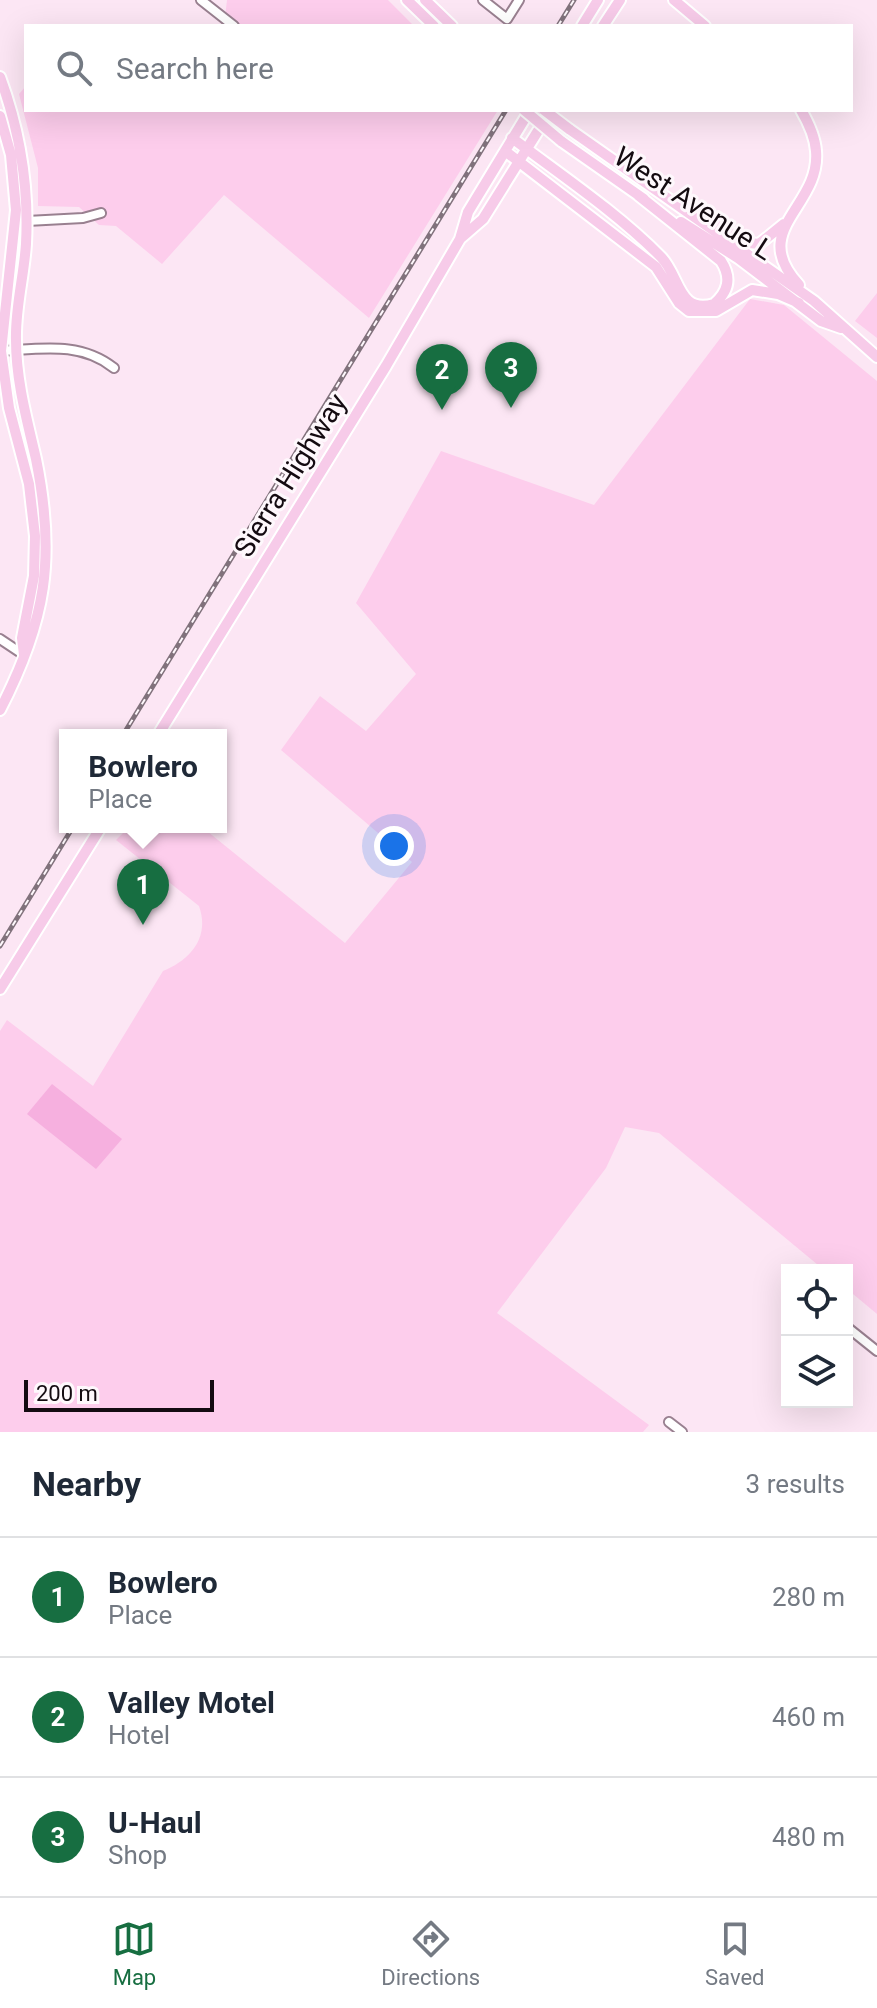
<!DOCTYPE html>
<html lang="en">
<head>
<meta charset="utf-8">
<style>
  :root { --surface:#fff; --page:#f6f6f7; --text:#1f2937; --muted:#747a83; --line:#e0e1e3; --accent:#176e41 }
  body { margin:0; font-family:Roboto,sans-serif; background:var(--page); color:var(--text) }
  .controls { position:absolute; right:24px; bottom:24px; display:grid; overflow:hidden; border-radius:0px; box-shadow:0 8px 32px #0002 }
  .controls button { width:72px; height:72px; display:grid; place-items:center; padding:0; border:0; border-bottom:2px solid var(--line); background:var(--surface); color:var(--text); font:40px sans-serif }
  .scale { position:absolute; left:24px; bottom:20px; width:190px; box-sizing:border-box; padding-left:8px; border:4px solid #140b11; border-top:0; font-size:22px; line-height:28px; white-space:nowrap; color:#140b11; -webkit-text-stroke:6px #fef8fc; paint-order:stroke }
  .you { position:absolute; left:394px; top:846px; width:28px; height:28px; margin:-20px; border:6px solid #fff; border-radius:50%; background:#1a73e8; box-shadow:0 0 0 12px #1a73e833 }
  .badge { display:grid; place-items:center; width:52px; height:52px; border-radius:50%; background:var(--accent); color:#fff; font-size:26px; font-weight:700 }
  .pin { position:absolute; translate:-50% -66px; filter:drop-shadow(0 2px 4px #0008) }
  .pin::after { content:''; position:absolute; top:42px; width:28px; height:24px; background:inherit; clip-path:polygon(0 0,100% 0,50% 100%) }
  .popup { position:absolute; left:59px; top:729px; width:168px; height:104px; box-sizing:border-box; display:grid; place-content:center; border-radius:0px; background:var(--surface); filter:drop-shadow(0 2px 6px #0005); font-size:26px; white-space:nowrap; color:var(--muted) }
  .popup b { font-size:30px; color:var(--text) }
  .popup::after { content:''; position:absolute; left:50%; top:100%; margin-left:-16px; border:16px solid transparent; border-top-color:var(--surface) }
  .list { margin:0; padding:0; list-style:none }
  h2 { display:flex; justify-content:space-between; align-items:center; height:104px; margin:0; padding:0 32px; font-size:34px }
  h2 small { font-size:26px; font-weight:400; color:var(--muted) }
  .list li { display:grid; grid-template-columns:52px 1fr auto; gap:24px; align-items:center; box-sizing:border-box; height:120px; padding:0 32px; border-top:2px solid var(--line) }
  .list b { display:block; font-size:30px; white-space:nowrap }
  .list p { margin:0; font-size:26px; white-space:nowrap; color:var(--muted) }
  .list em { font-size:26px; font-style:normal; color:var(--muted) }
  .icon { flex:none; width:44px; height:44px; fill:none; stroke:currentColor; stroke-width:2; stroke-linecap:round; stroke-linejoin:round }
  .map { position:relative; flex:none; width:877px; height:1432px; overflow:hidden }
  .search { position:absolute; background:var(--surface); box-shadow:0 8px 32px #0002; left:24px; right:24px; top:24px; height:88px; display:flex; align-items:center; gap:20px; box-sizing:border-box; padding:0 28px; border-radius:0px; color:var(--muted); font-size:30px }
  .sheet { height:464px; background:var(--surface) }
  nav { display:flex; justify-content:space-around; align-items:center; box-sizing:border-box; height:112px; border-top:2px solid var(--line); background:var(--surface); font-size:22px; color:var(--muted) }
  nav a { display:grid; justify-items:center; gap:4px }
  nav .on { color:var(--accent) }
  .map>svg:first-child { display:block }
  .green { fill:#fdcdec }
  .water { fill:#f6b0df }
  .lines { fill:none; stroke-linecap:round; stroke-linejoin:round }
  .minor-casing { stroke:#998090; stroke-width:12 }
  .major-casing { stroke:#fff; stroke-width:14 }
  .minor { stroke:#fff; stroke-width:8 }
  .major { stroke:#f7cbe9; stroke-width:10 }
  .rail-casing { stroke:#81727c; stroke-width:5 }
  .rail { stroke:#fef8fc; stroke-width:2; stroke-dasharray:6; stroke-linecap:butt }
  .major-bridge-casing { stroke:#fff; stroke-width:14; stroke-linecap:butt }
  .major-bridge { stroke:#f7cbe9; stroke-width:10 }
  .labels { text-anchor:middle; stroke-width:6; stroke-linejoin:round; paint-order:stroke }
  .street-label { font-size:28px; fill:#140b11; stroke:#fef8fc }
</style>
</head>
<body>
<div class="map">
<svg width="877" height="1432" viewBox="0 0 877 1432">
  <rect width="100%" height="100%" fill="#fce6f4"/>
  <path class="green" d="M227,0H388L414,26H224Z
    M26,86V110H498L369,318L224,195L162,264L116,226L99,225L79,207L38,206V168L19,94Z
    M877,293V338L855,321Z
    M750,299L784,305L877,381V1314L847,1289V1270H824L659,1133L625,1127L606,1168L497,1313L649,1425L643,1432H0V1031L7,1020L93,1086L163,971C191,960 210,937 199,906L116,840L129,827H202L345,943L412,862L281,750L320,696L366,731L416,674L356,603L441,451L594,505Z"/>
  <path class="water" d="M52,1084L122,1139L96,1169L27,1114Z"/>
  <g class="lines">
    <g class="minor-casing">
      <path id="minor" d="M201,0L234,26
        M483,0L507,19L519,0
        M27,221L83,218L101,213
        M0,351C41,349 80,341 114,368
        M0,639L24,655
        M847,1327L877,1351
        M669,1422L682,1432"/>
    </g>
    <g class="major-casing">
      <path id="major" d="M407,0L434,26
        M425,0L452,26
        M674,0L705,26
        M582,26L598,0
        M603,26L620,0
        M0,77C20,131 29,187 26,244C24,276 15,308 16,340C16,381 27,420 36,459C56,558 46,621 0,710
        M0,116L11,155L16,210L1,351L9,408L29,484L35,536L34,576L22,638L24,655
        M569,129L814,301L877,357
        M512,138C561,175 619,214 661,257C680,276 678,315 714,304C728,292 732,278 721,261L638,195
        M561,141L644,199
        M505,151L656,267L679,303L689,311H716L752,290L778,294L799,303
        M710,221L749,243L759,244L784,224
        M681,222L738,258L821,321L841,328
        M461,238L483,219L551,110
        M799,285C747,229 821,207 816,151C815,137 808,122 801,110
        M158,735L386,366L460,239L468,212L530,110
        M0,989L101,827"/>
    </g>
    <use href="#minor" class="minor"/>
    <use href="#major" class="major"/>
    <g class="rail-casing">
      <path id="rail" d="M558,26L574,0
        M123,735L506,110
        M0,946L73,827"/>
    </g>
    <use href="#rail" class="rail"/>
    <g class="major-bridge-casing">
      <path id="major-bridge" d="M524,110L561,141
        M544,110L569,129"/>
    </g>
    <use href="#major-bridge" class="major-bridge"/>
  </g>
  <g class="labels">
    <g class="street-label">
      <text transform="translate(694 203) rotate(33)" y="10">West Avenue L</text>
      <text transform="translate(290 475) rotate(-58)" y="10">Sierra Highway</text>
    </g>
  </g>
</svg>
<div class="controls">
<button><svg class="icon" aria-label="locate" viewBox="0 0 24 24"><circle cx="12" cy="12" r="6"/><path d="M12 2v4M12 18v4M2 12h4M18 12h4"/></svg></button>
<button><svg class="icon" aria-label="layers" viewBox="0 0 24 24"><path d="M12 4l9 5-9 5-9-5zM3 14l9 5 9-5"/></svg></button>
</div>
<div class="scale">200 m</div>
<div class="you"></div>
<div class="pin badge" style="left:143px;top:925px">1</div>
<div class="popup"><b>Bowlero</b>Place</div>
<div class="pin badge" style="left:442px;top:410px">2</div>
<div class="pin badge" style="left:511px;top:408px">3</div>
<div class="search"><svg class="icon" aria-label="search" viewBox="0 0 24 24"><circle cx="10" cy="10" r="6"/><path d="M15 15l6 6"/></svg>Search here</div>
</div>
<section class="sheet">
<h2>Nearby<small>3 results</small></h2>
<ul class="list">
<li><span class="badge">1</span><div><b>Bowlero</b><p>Place</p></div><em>280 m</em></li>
<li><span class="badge">2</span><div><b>Valley Motel</b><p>Hotel</p></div><em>460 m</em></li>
<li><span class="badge">3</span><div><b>U-Haul</b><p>Shop</p></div><em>480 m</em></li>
</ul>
</section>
<nav>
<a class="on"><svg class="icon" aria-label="map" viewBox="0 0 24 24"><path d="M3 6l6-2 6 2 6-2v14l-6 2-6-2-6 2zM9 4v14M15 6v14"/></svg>Map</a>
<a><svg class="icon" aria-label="directions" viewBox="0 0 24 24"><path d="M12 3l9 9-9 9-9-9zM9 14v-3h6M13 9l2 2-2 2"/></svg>Directions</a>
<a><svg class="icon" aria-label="saved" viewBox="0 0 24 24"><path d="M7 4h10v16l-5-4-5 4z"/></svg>Saved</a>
</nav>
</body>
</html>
